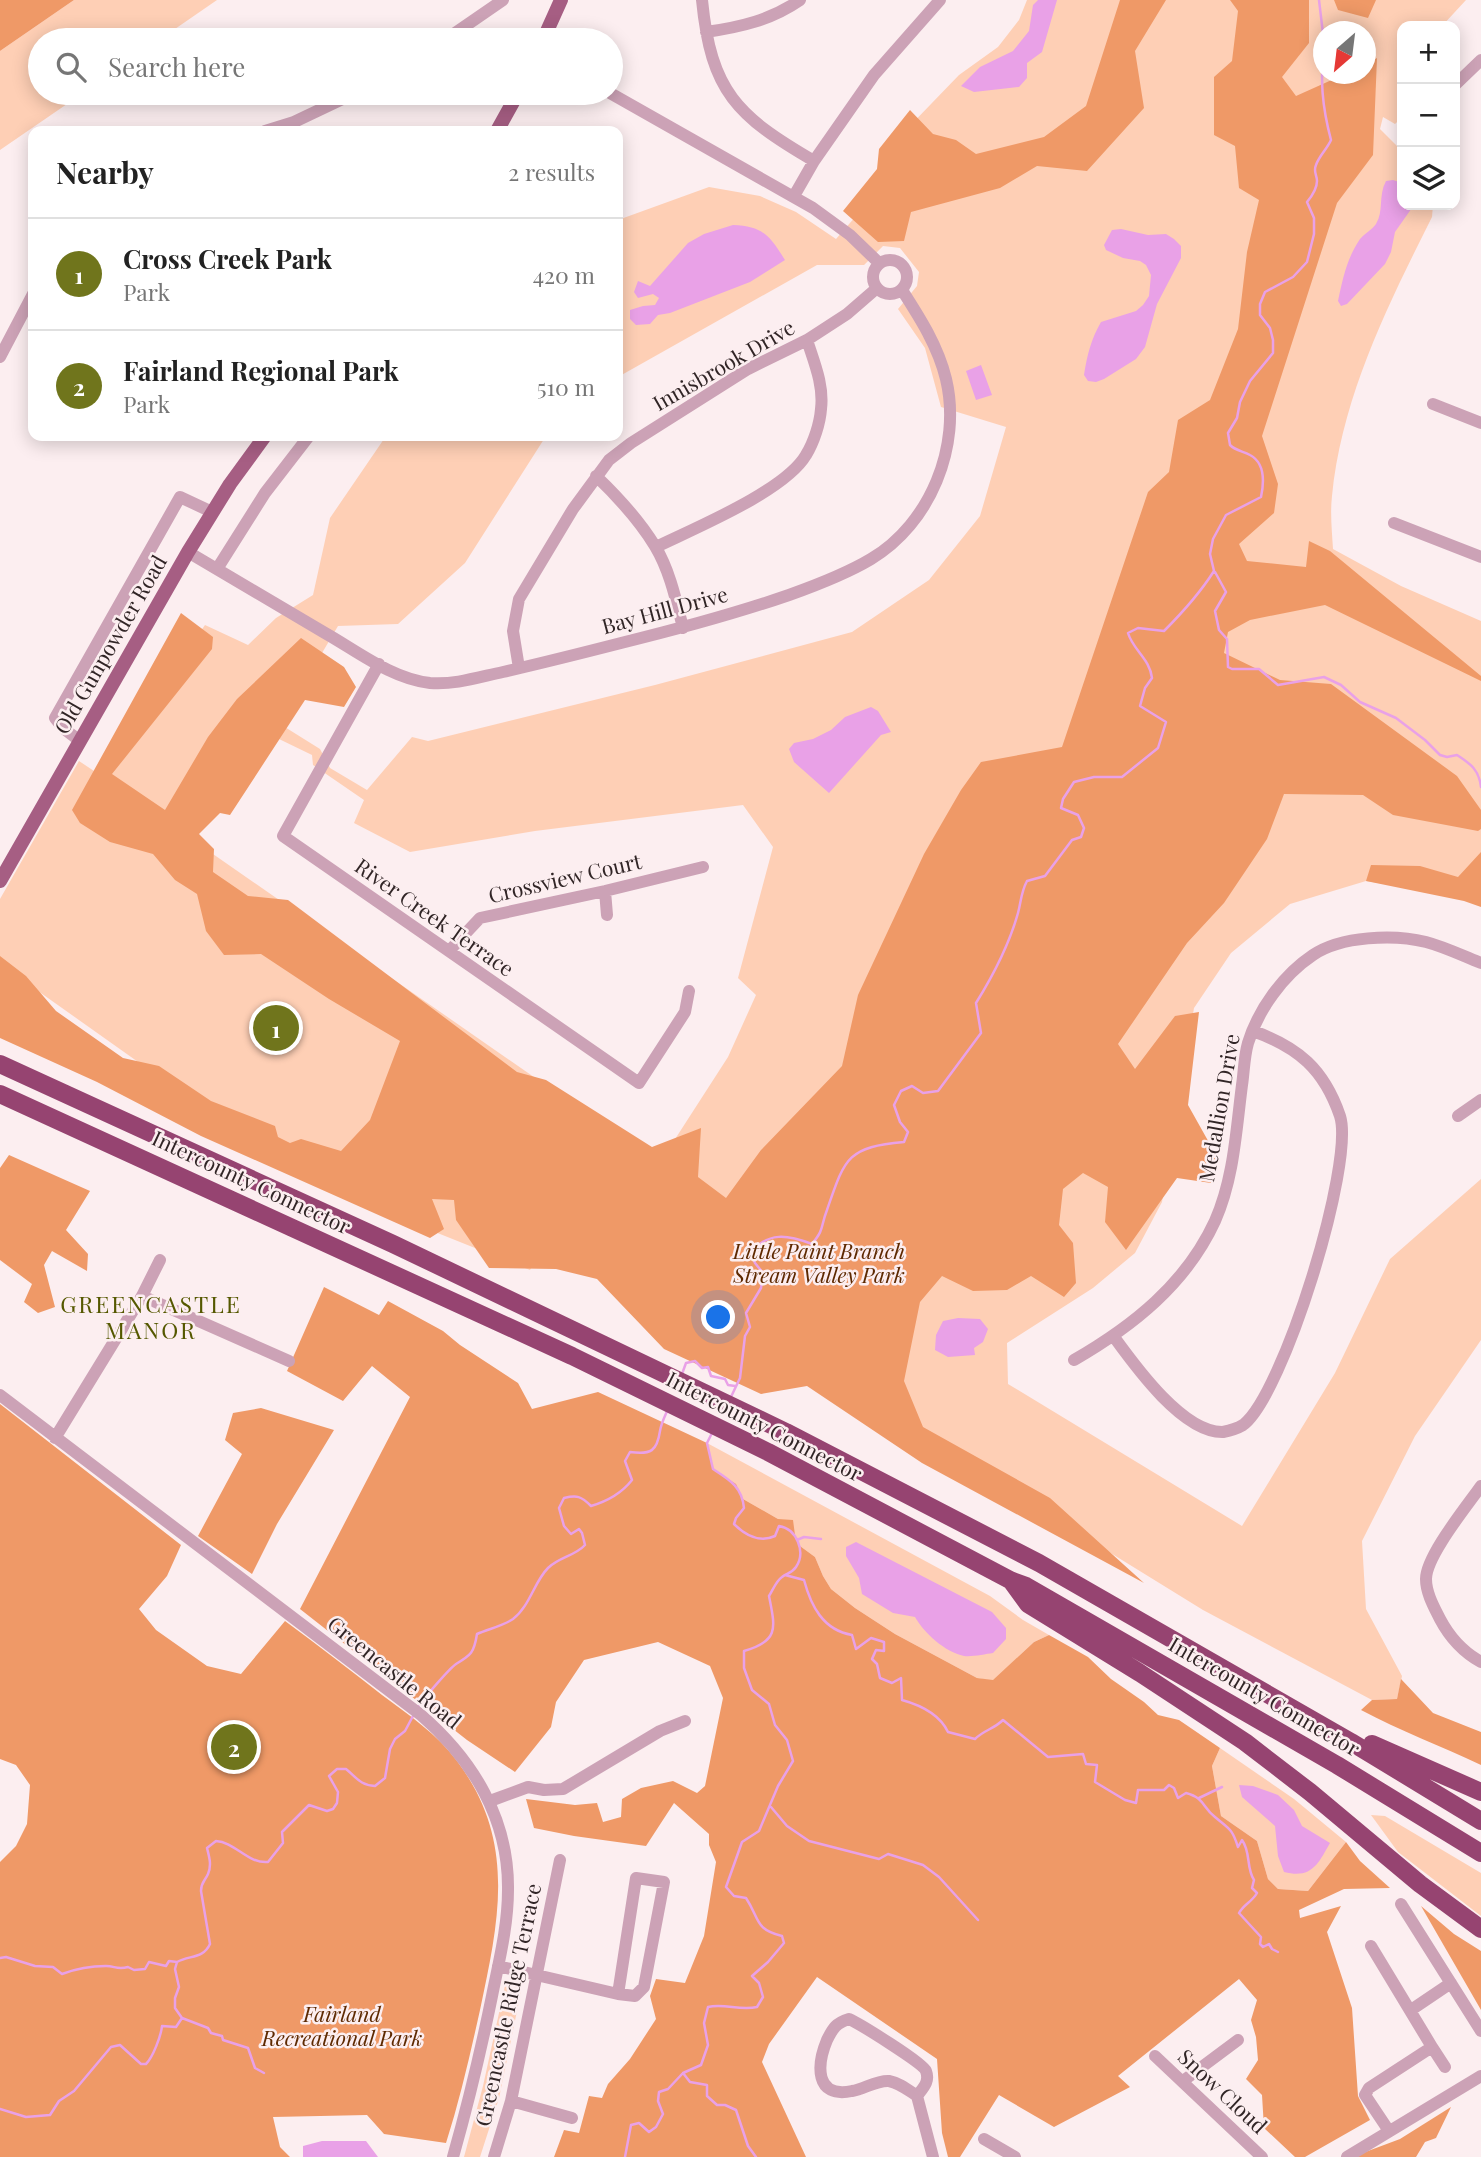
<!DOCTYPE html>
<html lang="en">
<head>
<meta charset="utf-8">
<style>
  :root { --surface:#fff; --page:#f6f6f6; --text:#222; --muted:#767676; --line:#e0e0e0; --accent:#70751c }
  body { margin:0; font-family:"Playfair Display",serif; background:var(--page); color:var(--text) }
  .controls { position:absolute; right:21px; top:21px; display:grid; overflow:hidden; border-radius:14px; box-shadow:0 4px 18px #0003 }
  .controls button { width:63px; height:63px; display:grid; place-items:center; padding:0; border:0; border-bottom:2px solid var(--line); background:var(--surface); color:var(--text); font:35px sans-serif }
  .compass { position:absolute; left:1313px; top:21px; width:63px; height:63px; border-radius:50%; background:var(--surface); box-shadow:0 4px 18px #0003; rotate:208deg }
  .you { position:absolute; left:719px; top:1318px; width:24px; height:24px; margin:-18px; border:5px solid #fff; border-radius:50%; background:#1a73e8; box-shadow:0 0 0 10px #1a73e833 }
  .badge { display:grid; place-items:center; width:46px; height:46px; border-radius:50%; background:var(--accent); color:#fff; font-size:23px; font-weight:700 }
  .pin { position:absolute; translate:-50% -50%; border:4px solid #fff; box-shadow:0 2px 7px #0006 }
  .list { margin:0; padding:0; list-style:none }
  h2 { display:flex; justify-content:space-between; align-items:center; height:91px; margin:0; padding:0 28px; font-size:30px }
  h2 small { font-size:23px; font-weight:400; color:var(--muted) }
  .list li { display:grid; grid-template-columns:46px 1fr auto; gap:21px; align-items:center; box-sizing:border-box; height:112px; padding:0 28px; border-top:2px solid var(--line) }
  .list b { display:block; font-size:26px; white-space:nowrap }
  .list p { margin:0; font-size:23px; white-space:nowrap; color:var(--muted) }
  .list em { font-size:23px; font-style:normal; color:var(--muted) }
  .icon { flex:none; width:38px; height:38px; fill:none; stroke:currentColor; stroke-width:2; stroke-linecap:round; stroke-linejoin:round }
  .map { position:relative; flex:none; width:1481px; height:2157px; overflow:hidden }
  .search { position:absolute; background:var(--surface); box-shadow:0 4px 18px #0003; left:28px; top:28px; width:595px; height:77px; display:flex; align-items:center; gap:18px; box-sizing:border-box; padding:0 24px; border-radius:38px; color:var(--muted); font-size:26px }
  .panel { position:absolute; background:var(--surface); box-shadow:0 4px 18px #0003; left:28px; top:126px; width:595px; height:315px; border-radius:14px }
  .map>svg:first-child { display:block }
  .green { fill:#fecfb5; fill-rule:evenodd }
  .forest { fill:#ef9967 }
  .water { fill:#e9a1e7 }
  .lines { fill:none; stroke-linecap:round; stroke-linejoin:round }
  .stream { stroke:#e9a1e7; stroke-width:2.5 }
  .minor { stroke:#cca2b6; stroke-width:12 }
  .major { stroke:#a65e83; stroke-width:14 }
  .highway { stroke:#964471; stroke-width:18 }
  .labels { text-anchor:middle; stroke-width:5; stroke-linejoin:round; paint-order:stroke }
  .street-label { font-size:21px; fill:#312526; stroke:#fceef0 }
  .park-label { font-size:21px; font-style:italic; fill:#5e2900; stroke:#fceef0 }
  .neighbourhood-label { font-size:23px; letter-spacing:2px; fill:#555800; stroke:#fceef0 }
</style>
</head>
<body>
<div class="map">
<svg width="1481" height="2157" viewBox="0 0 1481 2157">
  <rect width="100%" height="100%" fill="#fceef0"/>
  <path class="green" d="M74,0H217L159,40H40V93H83L0,150V51Z
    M1027,0H1466L1442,26H1402V117L1395,124L1383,117L1380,129L1402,151V205H1433L1432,217C1388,305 1342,396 1332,496C1330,513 1332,532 1333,549L1401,586L1481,621V902L1465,897L1366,881L1290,904L1231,953L1194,1008L1162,1202L1135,1253L1093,1288L1007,1343L1008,1384L1242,1526L1335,1373L1390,1259L1481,1179V1340L1415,1436L1362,1541L1366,1609L1402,1676L1397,1699L1372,1700L1203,1610L861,1399L543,1247L530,1270L355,1200L179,1091L0,964V899L79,761L100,775L205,625L248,645L276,618L313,595L330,518L386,436H546L465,563L398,624L338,626L280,724L320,749L330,768L367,790L412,737L428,741L655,685L852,632L929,580L980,516L1006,427L941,407L925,348L898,309L917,286L919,272L900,248L883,246L864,265H817L618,377V220L709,187L760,196L796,212L836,239L877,192L903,133L959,75L998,47L1019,20ZM1324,32H1366V74H1324ZM279,739L312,755L313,765L364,800L354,823L410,852L535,831L743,805L773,847L738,978L756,995L728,1057L659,1164L190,838Z
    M707,1443L990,1596L1023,1620L1049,1635L1034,1642L993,1681L977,1678L895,1634L855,1608L831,1589L823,1576L815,1557L800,1546L778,1519L743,1499L735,1484L713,1469Z
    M1220,1748L1294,1799L1346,1842L1308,1891L1278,1889L1268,1879L1257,1841L1221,1816L1212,1766Z
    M1371,1815L1385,1816L1481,1873V1916L1398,1852Z
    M506,1981L523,1982L499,2098L480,2157H464L483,2086Z"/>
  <path class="forest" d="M0,0H74L0,51Z
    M1120,0H1166L1135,51L1144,108L1087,171L1037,166L1000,188L911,212L904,241L878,242L843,211L877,169L879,149L910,110L933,134L956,140L976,154L1044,137L1086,106Z
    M1230,0H1309V43L1282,77L1296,96L1345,74H1366V64L1377,58L1373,155L1337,203L1262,436L1278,484L1274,513L1239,544L1247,561L1306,567L1309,541L1330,551L1481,676V681L1325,605L1250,620L1228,632L1224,653L1280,680L1331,684L1457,776L1481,810V829L1478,831L1393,815L1363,795L1284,794L1267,839L1224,903L1187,943L1118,1044L1135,1069L1175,1016L1199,1012L1188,1105L1216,1155L1211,1183L1177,1178L1126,1250L1105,1222L1108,1187L1083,1173L1063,1189L1059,1225L1073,1243L1076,1283L1064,1297L1031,1276L1007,1290L973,1291L942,1276L920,1302L904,1381L923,1427L1050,1498L1144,1583L922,1463L807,1386L761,1394L664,1349L597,1279L556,1269L489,1268L456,1220L454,1200L432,1199L444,1229L430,1238L201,1136L97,1082L0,1038V956L26,976L56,1011L123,1058L159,1066L211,1101L275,1126L278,1137L290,1143L301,1139L341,1151L370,1120L400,1041L329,999L261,954L224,955L206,931L197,894L175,880L153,854L110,842L80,823L72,810L181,613L213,637L212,649L112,774L165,810L208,737L237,699L301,638L344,667L356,687L344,707L305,700L230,815L220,813L199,834L214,849L213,872L248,896L288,900L517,1072L546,1080L652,1147L701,1128L698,1177L726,1198L761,1150L842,1066L858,995L924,854L961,790L981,762L1062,747L1148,492L1169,472L1178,420L1210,400L1238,329L1247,252L1259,200L1239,188L1235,146L1214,135V77L1232,61L1238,11Z
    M1334,0H1376L1368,18L1338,10Z
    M1481,852V907L1464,901L1366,881L1371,865L1420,866L1458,877Z
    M9,1155L90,1191L66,1230L88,1254L87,1271L52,1251L44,1265L55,1307L38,1313L24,1302L32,1284L0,1260V1168Z
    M324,1287L379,1315L388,1301L443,1331L460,1345L518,1383L532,1409L598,1392L707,1443L713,1469L736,1484L743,1499L778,1519L793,1520L795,1535L800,1546L815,1557L823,1576L831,1589L855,1608L895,1634L977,1678L993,1680L1034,1642L1049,1635L1088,1657L1111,1679L1144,1702L1158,1715L1179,1720L1220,1748L1212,1766L1221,1816L1257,1841L1268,1879L1278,1889L1308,1891L1346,1842L1360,1861L1390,1888L1344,1889L1299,1910L1300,1918L1341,1906L1327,1932L1352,2008L1358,2096L1370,2120L1305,2157H1295L1264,2128L1262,2095L1246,2079L1258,2060L1256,2037L1251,2020L1257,2000L1239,1979L1118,2076L1130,2087L1054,2127L999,2095L960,2157H948L942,2133L937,2059L817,1977L769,2044L762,2062L806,2157H554L564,2130L579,2133L589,2096L602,2098L608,2084L630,2059L656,2019L650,1996L656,1979L685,1983L704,1936L716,1862L709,1845V1834L674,1803L646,1846L574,1836L534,1828L526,1799L575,1805L597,1803L603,1822L621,1817L622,1799L641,1788L673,1781L697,1793L705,1786L723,1698L710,1666L658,1642L584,1660L556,1702L551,1727L515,1772L467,1740L300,1609L410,1397L372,1366L343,1401L287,1371Z
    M0,1404L181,1545L167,1576L139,1609L156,1630L207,1666L241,1674L285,1621C318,1645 350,1670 382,1695C409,1715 437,1734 457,1761C517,1841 499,1920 480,2010C470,2055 460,2099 446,2143L384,2134L367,2115L273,2117L280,2147L290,2157H0V1862L16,1846L27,1824L30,1785L16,1765L0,1759Z
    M261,1408L334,1430L277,1524L252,1574L198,1536L242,1454L225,1440L233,1413Z
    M1401,1679L1433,1713L1481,1732V1765C1441,1746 1400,1731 1361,1710L1372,1700L1397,1699Z
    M1421,1906L1454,1934L1481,1951V2010Z
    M1451,2107L1436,2138L1425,2142L1416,2157H1357L1360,2154L1400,2139Z"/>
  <path class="water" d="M1038,0H1057L1042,52L1027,63V78L1019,87L974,92L961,86L980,67L1013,51L1029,31L1033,5Z
    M1393,180L1402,183V205H1414L1395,232L1391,252L1385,264L1347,304L1341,306L1338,301C1343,278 1347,258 1360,239C1365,233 1372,230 1376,224C1384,211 1378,196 1386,181Z
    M733,225C763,226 770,236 785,260L750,282L670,313L658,315L650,324L636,325L630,319V310L643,306L655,305L659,298L653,294L638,298L634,292L638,281L650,286L688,243L704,234Z
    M1121,229L1148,235L1166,234L1174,239L1181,246V258L1157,304L1145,347L1136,359L1104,379L1096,382L1088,381L1084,375C1087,356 1091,339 1101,322L1136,311L1143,305L1149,296L1151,275L1146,265L1140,261L1123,258L1106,250L1104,245L1112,230Z
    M981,365L992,395L976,400L966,371Z
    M871,707L878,711L891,732L881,735L829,793L794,762L789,749L794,743L813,739L831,730L845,717Z
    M958,1318L980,1319L988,1329L983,1342L974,1348L975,1355L948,1357L935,1350L936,1335L943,1321Z
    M856,1542L992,1612L1006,1628V1639L993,1653C985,1654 973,1657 964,1656C945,1652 924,1633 915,1617L893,1613L862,1594L859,1578L846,1556V1547Z
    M1239,1785L1253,1786L1278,1795L1294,1810L1302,1826L1330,1843C1318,1864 1312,1879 1284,1872L1278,1856L1275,1826L1242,1797Z
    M322,2141H366L378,2157H303V2146Z"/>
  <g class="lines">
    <path class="stream" d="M1319,0L1324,42
      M1215,572L1226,592L1215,611L1219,630L1227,639L1228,667L1232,669H1259L1278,685L1324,677L1341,685L1360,702L1396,718L1425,740L1440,755L1447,757L1457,755C1471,764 1479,770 1481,787
      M682,1374L686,1363L695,1361L702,1368L708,1367L711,1376L725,1379L728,1385L735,1386
      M730,1399L740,1378L745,1336L750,1327L746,1313L761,1288L763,1273L755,1263L751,1253C768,1231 788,1235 812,1244C825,1228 820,1228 827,1210C845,1158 847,1147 904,1142L908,1132L900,1122L894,1105L901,1091L912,1086L923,1093L938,1091L981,1033L976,1003C994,974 1009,945 1018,913C1021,902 1021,892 1027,881L1045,876L1072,840L1081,837L1084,828L1078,815L1061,808L1063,799L1074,782L1094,777H1122L1158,748L1166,722L1140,706L1145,688L1152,678C1150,659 1133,650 1128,633L1138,628L1164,631C1183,612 1200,593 1214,571L1210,554L1213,539L1226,515L1261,497C1264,483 1265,463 1250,455C1243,451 1236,451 1230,445L1228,433L1237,418L1240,402L1250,381L1273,353V340L1270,328L1260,315V304L1265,292L1293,277L1307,262L1314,234V218L1307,202C1312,196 1317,189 1317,181C1317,175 1313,172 1316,165C1319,156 1327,149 1331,140C1322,106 1320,80 1324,45
      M797,1540L804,1537L821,1539
      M785,1575L804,1580C811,1606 823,1630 852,1635L856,1649L871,1638L884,1642V1651L876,1650L872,1659L877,1664L880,1678L892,1683L901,1678L902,1700C920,1705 940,1715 948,1732L975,1739C984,1730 994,1729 1003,1720L1048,1757L1083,1754L1086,1764L1097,1765L1095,1782L1125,1800L1136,1803L1138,1790H1164L1169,1785L1174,1788L1178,1798L1186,1793C1205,1798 1202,1807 1215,1817C1229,1829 1232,1828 1238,1847L1242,1840C1251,1852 1246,1868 1254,1880L1252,1888L1257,1893C1252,1902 1244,1904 1239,1913L1261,1937L1260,1944L1263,1947L1269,1944L1272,1949L1278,1952
      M418,1707C423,1699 449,1669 456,1664C471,1655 474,1653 477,1634C488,1629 503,1626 513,1619C530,1606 534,1582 548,1568C559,1557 575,1556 585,1545L582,1533L579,1529L571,1534L564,1526L559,1508L564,1498C577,1495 581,1496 591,1506C608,1501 621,1494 632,1480L625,1461L630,1452C651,1455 657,1451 660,1431C661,1424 665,1416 668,1409
      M1199,1798L1222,1787
      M771,1807L787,1826L809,1841L879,1859L888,1854L923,1865L939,1877L978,1920
      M0,1958L6,1957L35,1966L53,1967L62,1974C78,1968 90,1966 106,1966C115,1966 117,1970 128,1967L134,1970L145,1969L149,1962L166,1966L169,1961L177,1962
      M182,2018L208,2028L211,2033L222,2036L223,2040L248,2048L255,2068L264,2073
      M683,2073L690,2082L707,2085V2096L717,2105H725L736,2110L748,2146L756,2157
      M0,2109L26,2117L50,2115L59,2101L74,2091L111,2047L120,2045L141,2064H146C153,2057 161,2036 162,2026L176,2027L182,2018L175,2008V1998L179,1987L175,1969L177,1962C190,1955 203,1959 210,1944L201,1891C201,1882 205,1881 208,1874C212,1865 209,1856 207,1848L216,1841C235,1842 248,1864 268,1862L283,1843L282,1832L309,1805L327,1811L333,1809L337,1803L338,1792L329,1776L337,1769H346C357,1778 360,1785 375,1786L385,1778L390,1749L395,1739L405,1731L413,1716
      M625,2157L631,2125L639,2123L649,2132L656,2127L663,2114L658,2101L659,2092L668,2089L683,2073L701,2065L708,2045L704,2023L708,2007C724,2003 740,2011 757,2007L763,1997L759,1983L752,1976L768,1962L784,1943L782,1936C754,1929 760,1919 746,1898L734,1896L726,1887L742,1842L759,1831L778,1786L793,1761L787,1740L775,1725L769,1704L752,1690L744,1668V1651C780,1641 775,1627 769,1596C773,1590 776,1581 782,1577C787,1573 792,1573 796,1567C806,1552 797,1529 779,1526L775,1536C760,1543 745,1535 734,1524L736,1518L744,1508C742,1487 730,1480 713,1469L707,1443L712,1433"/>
    <path class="minor" d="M702,0C711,92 737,116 814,161
      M706,32C741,27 771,20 800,0
      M445,40L503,0
      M1455,85L1481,60
      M610,93L813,208L850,235L879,263
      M265,131L294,122L355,93
      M794,196L814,161L874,75L940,0
      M873 277a17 17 0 1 1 34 0a17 17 0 1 1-34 0Z
      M0,357L33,294
      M1433,404L1481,423
      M596,476C618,497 639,520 655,546C670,571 676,600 683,628
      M1394,523L1481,557
      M656,547C695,528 785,491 806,455C814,442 820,423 821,409C824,385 814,362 807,340
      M188,552C234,579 280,606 325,633C357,651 392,679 430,683C455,685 479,677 503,672C542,663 582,653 621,643C678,629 734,614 789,595C817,585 846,574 871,559C930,524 962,446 946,379C938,346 920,318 902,290
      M217,569L265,493L309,436
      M379,664L283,836L639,1083L685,1012L689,991
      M519,668L513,631L519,599L573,509L609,460L631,443L748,369L807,340L847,314L877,288
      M80,741L63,728L55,718L180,497L212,512
      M605,891L607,915
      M449,951L480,918L605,891L703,867
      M1458,1116L1481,1100
      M142,1296L289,1361
      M1114,1337C1135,1366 1183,1433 1223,1432C1228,1431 1238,1428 1243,1425C1283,1396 1355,1163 1340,1116C1324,1069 1298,1047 1253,1031
      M1074,1360C1133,1326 1186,1284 1215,1221C1234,1178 1236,1131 1242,1085C1244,1072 1244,1057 1248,1043C1258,1010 1283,975 1313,955C1341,936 1394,934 1426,942C1445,947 1463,956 1481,963
      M0,1395L421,1715C473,1760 509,1819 508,1890C508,1926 499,1961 492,1996C481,2050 468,2104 453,2157
      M55,1438L142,1296L160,1260
      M1481,1486C1467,1506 1426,1556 1426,1579C1426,1593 1434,1607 1440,1619C1450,1638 1463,1652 1481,1662
      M490,1801L528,1787L544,1790L563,1789L660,1731L685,1721
      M1401,1904L1481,2031
      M1371,1946L1432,2047
      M498,1966L618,1994L636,1878L664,1882L644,1987L635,1996L618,1994
      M1411,2010L1451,1983
      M849,2019C860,2024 923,2063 926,2071C930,2082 923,2088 917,2096C908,2090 900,2083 889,2081C877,2080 864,2089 852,2091C814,2099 817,2064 827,2040C833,2028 836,2023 849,2019Z
      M1155,2056L1262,2157
      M1183,2081L1238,2040
      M917,2096L933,2157
      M511,2101L572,2118
      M1389,2131L1365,2095L1369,2088L1432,2047L1445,2067
      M984,2139L1015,2157
      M494,2157L511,2101L560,1860
      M1347,2157L1481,2076"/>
    <path class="major" d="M543,40L561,0
      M497,131L518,93
      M0,881L188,552L230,484L265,436"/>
    <path class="highway" d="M0,1064L393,1244L786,1432L1039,1563L1351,1742L1481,1821
      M0,1094L572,1356L768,1452L1010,1580L1026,1586L1337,1765L1481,1853
      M1012,1582L1028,1604L1140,1673L1245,1742L1310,1792L1420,1884L1481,1929
      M1372,1744L1481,1792"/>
  </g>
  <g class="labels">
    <g class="street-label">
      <text transform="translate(724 366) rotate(-30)" y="7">Innisbrook Drive</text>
      <text transform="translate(665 611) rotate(-15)" y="7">Bay Hill Drive</text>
      <text transform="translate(111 645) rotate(-60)" y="7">Old Gunpowder Road</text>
      <text transform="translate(565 879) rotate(-13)" y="7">Crossview Court</text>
      <text transform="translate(434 918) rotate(35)" y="7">River Creek Terrace</text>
      <text transform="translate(1220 1108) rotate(-80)" y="7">Medallion Drive</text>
      <text transform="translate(251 1183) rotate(25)" y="7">Intercounty Connector</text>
      <text transform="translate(764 1427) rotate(27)" y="7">Intercounty Connector</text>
      <text transform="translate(394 1673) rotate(39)" y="7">Greencastle Road</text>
      <text transform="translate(1264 1697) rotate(30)" y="7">Intercounty Connector</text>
      <text transform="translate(509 2005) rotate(-78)" y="7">Greencastle Ridge Terrace</text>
      <text transform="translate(1222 2092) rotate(43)" y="7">Snow Cloud</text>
    </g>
    <g class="park-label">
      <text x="819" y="1259">Little Paint Branch<tspan x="819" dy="24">Stream Valley Park</tspan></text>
      <text x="342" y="2022">Fairland<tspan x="342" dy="24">Recreational Park</tspan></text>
    </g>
    <g class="neighbourhood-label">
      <text x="151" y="1313">GREENCASTLE<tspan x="151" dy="26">MANOR</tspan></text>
    </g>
  </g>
</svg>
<div class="controls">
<button>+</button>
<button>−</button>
<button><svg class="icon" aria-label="layers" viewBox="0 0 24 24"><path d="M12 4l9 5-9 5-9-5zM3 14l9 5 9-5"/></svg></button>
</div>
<svg class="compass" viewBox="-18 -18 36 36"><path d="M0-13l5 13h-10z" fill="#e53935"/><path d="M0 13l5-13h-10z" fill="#767676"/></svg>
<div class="you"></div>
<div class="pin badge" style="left:276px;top:1028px">1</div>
<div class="pin badge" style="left:234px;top:1747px">2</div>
<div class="search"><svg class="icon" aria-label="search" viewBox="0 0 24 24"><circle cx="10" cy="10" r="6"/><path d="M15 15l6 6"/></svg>Search here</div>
<section class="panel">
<h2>Nearby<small>2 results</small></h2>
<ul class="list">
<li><span class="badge">1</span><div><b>Cross Creek Park</b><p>Park</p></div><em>420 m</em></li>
<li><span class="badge">2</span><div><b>Fairland Regional Park</b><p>Park</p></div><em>510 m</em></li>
</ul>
</section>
</div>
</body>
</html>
